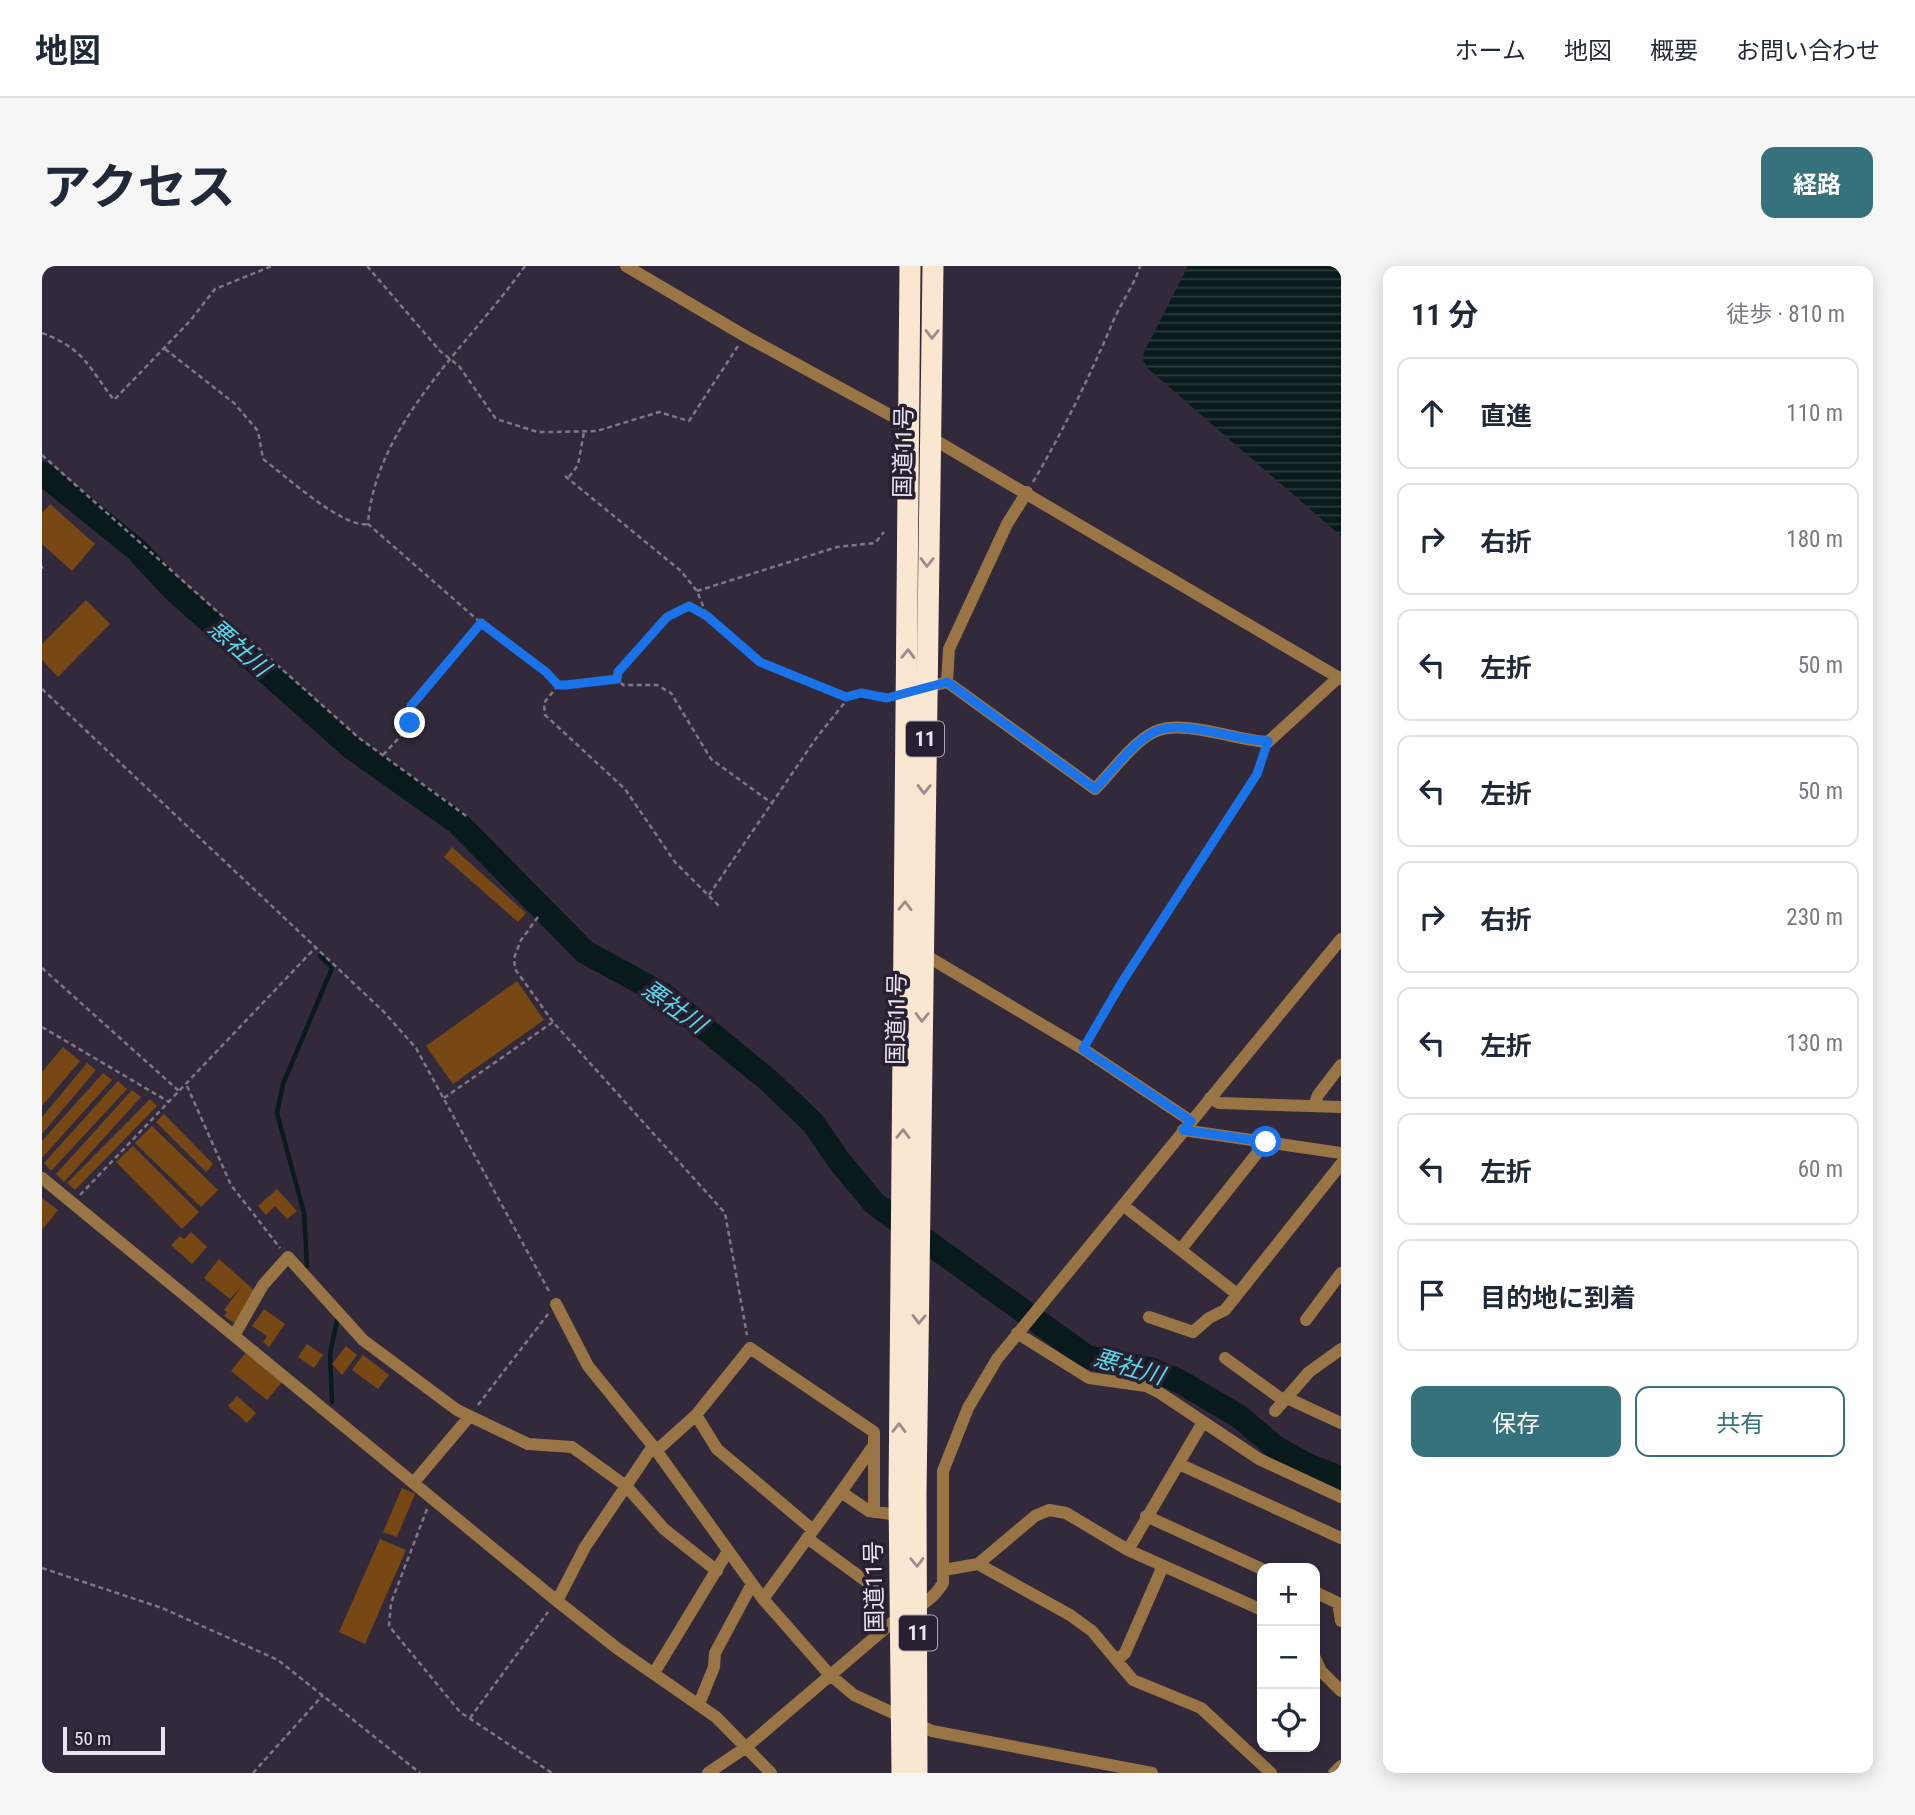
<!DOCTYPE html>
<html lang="ja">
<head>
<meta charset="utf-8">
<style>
  :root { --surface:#fff; --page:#f6f6f7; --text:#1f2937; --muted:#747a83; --line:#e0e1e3; --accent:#36727c }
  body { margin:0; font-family:"Roboto Condensed","Noto Sans JP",sans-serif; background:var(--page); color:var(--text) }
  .controls { position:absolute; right:21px; bottom:21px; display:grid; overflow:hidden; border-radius:14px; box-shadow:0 4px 18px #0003 }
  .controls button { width:63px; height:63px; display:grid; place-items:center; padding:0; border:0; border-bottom:2px solid var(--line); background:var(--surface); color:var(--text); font:35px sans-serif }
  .scale { position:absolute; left:21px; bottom:18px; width:102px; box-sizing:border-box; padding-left:7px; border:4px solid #e8e3ee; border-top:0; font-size:19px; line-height:24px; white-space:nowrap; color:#e8e3ee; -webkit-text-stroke:5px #282030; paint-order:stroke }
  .stop { position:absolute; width:21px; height:21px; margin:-16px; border:5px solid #1a73e8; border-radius:50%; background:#fff }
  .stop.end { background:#1a73e8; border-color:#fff; box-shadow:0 2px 7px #0008 }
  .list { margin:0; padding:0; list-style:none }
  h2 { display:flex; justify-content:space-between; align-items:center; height:91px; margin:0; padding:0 28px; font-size:30px }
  h2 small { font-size:23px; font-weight:400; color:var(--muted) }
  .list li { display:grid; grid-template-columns:46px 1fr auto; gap:21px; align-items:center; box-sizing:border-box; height:112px; margin:0 14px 14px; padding:0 14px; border:2px solid var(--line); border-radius:14px }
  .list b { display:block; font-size:26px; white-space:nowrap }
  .list em { font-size:23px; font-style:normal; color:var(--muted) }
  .actions { display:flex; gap:14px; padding:21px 28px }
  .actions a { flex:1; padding:16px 0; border:2px solid var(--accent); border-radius:14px; text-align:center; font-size:24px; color:var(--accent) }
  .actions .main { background:var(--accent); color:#fff }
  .icon { flex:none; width:38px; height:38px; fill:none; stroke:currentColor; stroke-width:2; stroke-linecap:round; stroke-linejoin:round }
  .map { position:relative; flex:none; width:1299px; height:1507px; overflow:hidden; border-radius:14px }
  header { display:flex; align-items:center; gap:42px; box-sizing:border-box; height:98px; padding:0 35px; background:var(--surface); border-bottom:2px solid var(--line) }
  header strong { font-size:33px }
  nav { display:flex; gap:38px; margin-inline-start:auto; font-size:24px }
  .intro { display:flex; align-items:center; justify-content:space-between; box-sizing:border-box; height:168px; padding:0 42px }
  h1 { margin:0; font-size:49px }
  .button { padding:18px 32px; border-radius:14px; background:var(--accent); color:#fff; font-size:24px; font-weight:700 }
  main { display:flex; gap:42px; padding:0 42px }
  aside { flex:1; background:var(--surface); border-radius:14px; box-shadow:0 4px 18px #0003 }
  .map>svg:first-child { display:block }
  .water { fill:url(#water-rules) }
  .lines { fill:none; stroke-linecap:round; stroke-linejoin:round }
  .stream { stroke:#091a1c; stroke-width:4.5 }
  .river { stroke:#091a1c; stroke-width:24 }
  .building { fill:#774813 }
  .path { stroke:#7e7785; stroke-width:2.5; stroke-dasharray:5 3.5; stroke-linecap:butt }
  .street { stroke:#997546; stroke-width:12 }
  .highway { stroke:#f9e7d2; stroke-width:21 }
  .oneway { stroke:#9b8d89 }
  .route { stroke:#1a73e8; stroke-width:9 }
  .labels { text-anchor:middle; stroke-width:7; stroke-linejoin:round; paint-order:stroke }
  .shield { fill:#282030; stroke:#aea8b5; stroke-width:2 }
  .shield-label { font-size:21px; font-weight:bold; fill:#e8e3ee }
  .street-label { font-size:23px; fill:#e8e3ee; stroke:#282030 }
  .water-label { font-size:24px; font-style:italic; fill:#57d9ea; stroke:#282030 }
</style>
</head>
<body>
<header>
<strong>地図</strong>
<nav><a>ホーム</a><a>地図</a><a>概要</a><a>お問い合わせ</a></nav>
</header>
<div class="intro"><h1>アクセス</h1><a class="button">経路</a></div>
<main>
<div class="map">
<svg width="1299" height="1507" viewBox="0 0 1299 1507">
  <defs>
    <pattern id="water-rules" width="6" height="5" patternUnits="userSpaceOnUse" patternTransform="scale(1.75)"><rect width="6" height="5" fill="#091a1c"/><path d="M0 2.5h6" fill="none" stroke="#2d3b3d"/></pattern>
  </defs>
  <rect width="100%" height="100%" fill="#322a3a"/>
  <path class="water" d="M1146,0H1299V270L1105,102L1101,94L1102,86Z"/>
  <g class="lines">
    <path class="stream" d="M265,1000L262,947L235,847L241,818L290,702L278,690
      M290,1136L288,1088L295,1055"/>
    <path class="river" d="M0,207L95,284L132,324L310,482L416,557L543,686L622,729L726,814L771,857L798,896L833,938L1045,1091L1108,1103L1137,1115L1198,1151L1233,1181L1265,1199L1299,1212"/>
  </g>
  <path class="building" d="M8,238L53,278L30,305L0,278V247Z
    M44,334L68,358L16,411L0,394V378Z
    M410,581L484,647L476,656L402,591Z
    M475,715L502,754L411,818L384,780Z
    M21,781L38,795L0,840V806Z
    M45,797L54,804L0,868V851Z
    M61,807L70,814L0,892V875Z
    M76,815L85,823L9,905L2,897Z
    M90,824L99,831L22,916L14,908Z
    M108,833L115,840L33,924L25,917Z
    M122,848L171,898L164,906L114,856Z
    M110,860L176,924L159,941L93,877Z
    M91,880L157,946L140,963L74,896Z
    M235,923L255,945L245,953L233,940L224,949L216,940Z
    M0,932L16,944L0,964Z
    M149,966L165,981L150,998L129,979L138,970L142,973Z
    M177,993L213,1025L192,1057L182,1050L185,1046L182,1044L200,1020L188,1033L162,1012Z
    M222,1043L243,1058L227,1081L221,1076L225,1070L210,1060Z
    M265,1078L281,1089L272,1102L256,1091Z
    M304,1080L315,1089L300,1109L290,1098Z
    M204,1086L240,1116L225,1134L189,1105Z
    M321,1089L347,1109L336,1123L310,1104Z
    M195,1130L214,1147L205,1157L186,1140Z
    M360,1222L373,1228L355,1271L341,1266Z
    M338,1273L364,1284L323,1378L297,1366Z"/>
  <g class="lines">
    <path class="path" d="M325,0L398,85L417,100L454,153L496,166H509L555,165L617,146L647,155L696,80
      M483,0C428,78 333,158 326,258L439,357L504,406L516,419L575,413L581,419H615L629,427L669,493L731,538
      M0,67C43,83 47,102 72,134L148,55L173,23L230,0
      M123,83L192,137L216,165L221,193C242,209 302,263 326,258
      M0,189L317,472L427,552
      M523,210L639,305L655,325L665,350L718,396L804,431L819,427L848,431
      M527,211L536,199L542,166
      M991,216C1021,165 1047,112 1070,58C1078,38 1092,20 1098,0
      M0,300V303
      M655,325L795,281L833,277L842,266
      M575,413L576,406L635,343L647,340L665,350
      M516,419L502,437L503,449L583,523L633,596L677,640
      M0,423L341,745L374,782L508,1027
      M341,489L366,462L369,440L439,357
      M667,629L775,471L808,430
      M496,651L479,674L472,692L473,703L511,756L683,947L705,1069
      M0,702L137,825
      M0,761L127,836
      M1048,772L1215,508L1222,489
      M145,820L189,919L238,982
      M402,832L511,756
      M38,929L274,681
      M436,1139L506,1048
      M385,1243L349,1337L347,1360L418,1446L510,1507
      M0,1302L120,1342L236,1394L378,1507
      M428,1452L506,1346
      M211,1507L281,1429"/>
    <path class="street" d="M584,0L703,70L870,161
      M886,170L1299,413
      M905,416L907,383L965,258L985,226
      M882,422L905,416L1053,523C1070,506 1090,477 1112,466C1140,452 1195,475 1226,476L1297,411
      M878,686L1041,783L1149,855
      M1168,832L1177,837L1299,841
      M1272,840L1276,829L1299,799
      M1141,864L1299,887
      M0,912L515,1335L576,1383L674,1451L729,1507
      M1082,940L1195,1028
      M1139,983L1224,876
      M514,1038L546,1100L611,1180L721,1333L787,1408L812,1429L890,1465L1110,1507
      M1107,1051L1151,1066L1167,1052L1183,1044L1299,898
      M1264,1054L1299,1007
      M975,1067L1047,1112L1104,1120L1118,1127L1217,1193L1299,1231
      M193,1068L221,1019L246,991L321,1074L415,1144L486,1178L530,1181L584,1220L622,1263L675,1305
      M1183,1092L1241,1134
      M1245,1132L1299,1157
      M1233,1145L1267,1106L1299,1083
      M654,1149L675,1183L771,1264
      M832,1179V1246
      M614,1185L654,1149L708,1082L832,1166V1179L799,1226L827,1245L857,1249
      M1137,1198L1299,1272
      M373,1215L427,1151
      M1104,1250L1220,1303
      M765,1272L832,1321
      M1086,1284L1161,1156
      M936,1298L993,1250L1007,1244L1024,1247L1086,1284L1220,1344
      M902,1304L936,1298L1028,1349L1050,1365L1091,1414L1159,1442L1229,1507
      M1273,1326L1296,1337L1299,1355
      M721,1333L799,1226
      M515,1335L543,1281L611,1180
      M1273,1392L1279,1405L1299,1425
      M1075,1394L1083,1387L1121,1300
      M612,1407L686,1285
      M657,1438L672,1401L673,1387L710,1318
      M666,1507L703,1482L859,1349C876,1342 891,1334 901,1317V1205L926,1142L955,1093L1299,673
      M1292,1507L1299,1500"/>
    <path class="highway" d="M860,1507L857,1230L868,0
      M875,1507L874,1228L891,0"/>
  </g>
  <defs><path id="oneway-chevron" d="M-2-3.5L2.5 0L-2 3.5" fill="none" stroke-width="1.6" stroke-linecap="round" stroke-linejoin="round" transform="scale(1.75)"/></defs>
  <g class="oneway">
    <use href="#oneway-chevron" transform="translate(890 68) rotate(91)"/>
    <use href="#oneway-chevron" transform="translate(885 296) rotate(91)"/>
    <use href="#oneway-chevron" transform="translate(866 388) rotate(-89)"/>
    <use href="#oneway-chevron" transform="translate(882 523) rotate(91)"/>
    <use href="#oneway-chevron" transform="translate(863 640) rotate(-89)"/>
    <use href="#oneway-chevron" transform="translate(880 751) rotate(91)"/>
    <use href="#oneway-chevron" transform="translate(861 868) rotate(-89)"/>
    <use href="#oneway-chevron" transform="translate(877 1053) rotate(91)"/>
    <use href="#oneway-chevron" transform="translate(857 1162) rotate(-89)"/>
    <use href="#oneway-chevron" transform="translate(875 1296) rotate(89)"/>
  </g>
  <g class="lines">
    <path class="route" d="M368,457L369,440L439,357L504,406L516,419H524L575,413L576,406L625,351L647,340L665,350L718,396L804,431L819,427L845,432L905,416L1053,523C1070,506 1090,477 1112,466C1139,452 1195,475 1226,475L1215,508L1080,716L1041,783L1149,855L1141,864L1224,876"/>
  </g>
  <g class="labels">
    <g class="shield">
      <rect x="864" y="455.5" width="38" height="35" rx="5"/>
      <rect x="857" y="1349.5" width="38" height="35" rx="5"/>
    </g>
    <g class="shield-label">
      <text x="883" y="480">11</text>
      <text x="876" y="1374">11</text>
    </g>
    <g class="street-label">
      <text transform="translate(861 186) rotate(-89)" y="8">国道11号</text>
      <text transform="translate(854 753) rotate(-89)" y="8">国道11号</text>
      <text transform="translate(832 1321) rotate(-91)" y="8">国道11号</text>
    </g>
    <g class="water-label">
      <text transform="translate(197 382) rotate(41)" y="8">悪社川</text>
      <text transform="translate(632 741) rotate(35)" y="8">悪社川</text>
      <text transform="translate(1087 1101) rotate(16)" y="8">悪社川</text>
    </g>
  </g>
</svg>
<div class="controls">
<button>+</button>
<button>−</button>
<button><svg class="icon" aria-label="locate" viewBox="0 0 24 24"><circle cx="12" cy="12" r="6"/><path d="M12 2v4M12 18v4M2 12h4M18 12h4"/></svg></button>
</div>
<div class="scale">50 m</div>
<div class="stop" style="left:1224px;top:876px"></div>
<div class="stop end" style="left:368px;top:457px"></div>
</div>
<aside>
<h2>11 分<small>徒歩 · 810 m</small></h2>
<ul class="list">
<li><svg class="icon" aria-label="ahead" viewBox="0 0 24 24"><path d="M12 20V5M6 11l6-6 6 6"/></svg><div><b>直進</b></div><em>110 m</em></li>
<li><svg class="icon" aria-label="right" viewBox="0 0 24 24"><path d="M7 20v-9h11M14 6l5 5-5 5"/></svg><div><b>右折</b></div><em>180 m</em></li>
<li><svg class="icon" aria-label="left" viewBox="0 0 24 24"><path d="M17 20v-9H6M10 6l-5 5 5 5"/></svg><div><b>左折</b></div><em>50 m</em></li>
<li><svg class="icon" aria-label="left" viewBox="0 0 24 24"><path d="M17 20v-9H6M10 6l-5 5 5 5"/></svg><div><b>左折</b></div><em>50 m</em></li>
<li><svg class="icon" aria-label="right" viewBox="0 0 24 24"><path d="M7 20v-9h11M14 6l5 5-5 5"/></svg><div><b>右折</b></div><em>230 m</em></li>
<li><svg class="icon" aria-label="left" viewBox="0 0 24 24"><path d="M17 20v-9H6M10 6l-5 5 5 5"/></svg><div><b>左折</b></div><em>130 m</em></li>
<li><svg class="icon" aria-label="left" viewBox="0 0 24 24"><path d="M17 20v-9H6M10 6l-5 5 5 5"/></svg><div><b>左折</b></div><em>60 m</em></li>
<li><svg class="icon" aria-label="arrive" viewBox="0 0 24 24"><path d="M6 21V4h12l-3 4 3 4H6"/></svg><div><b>目的地に到着</b></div></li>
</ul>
<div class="actions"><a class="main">保存</a><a>共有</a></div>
</aside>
</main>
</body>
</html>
